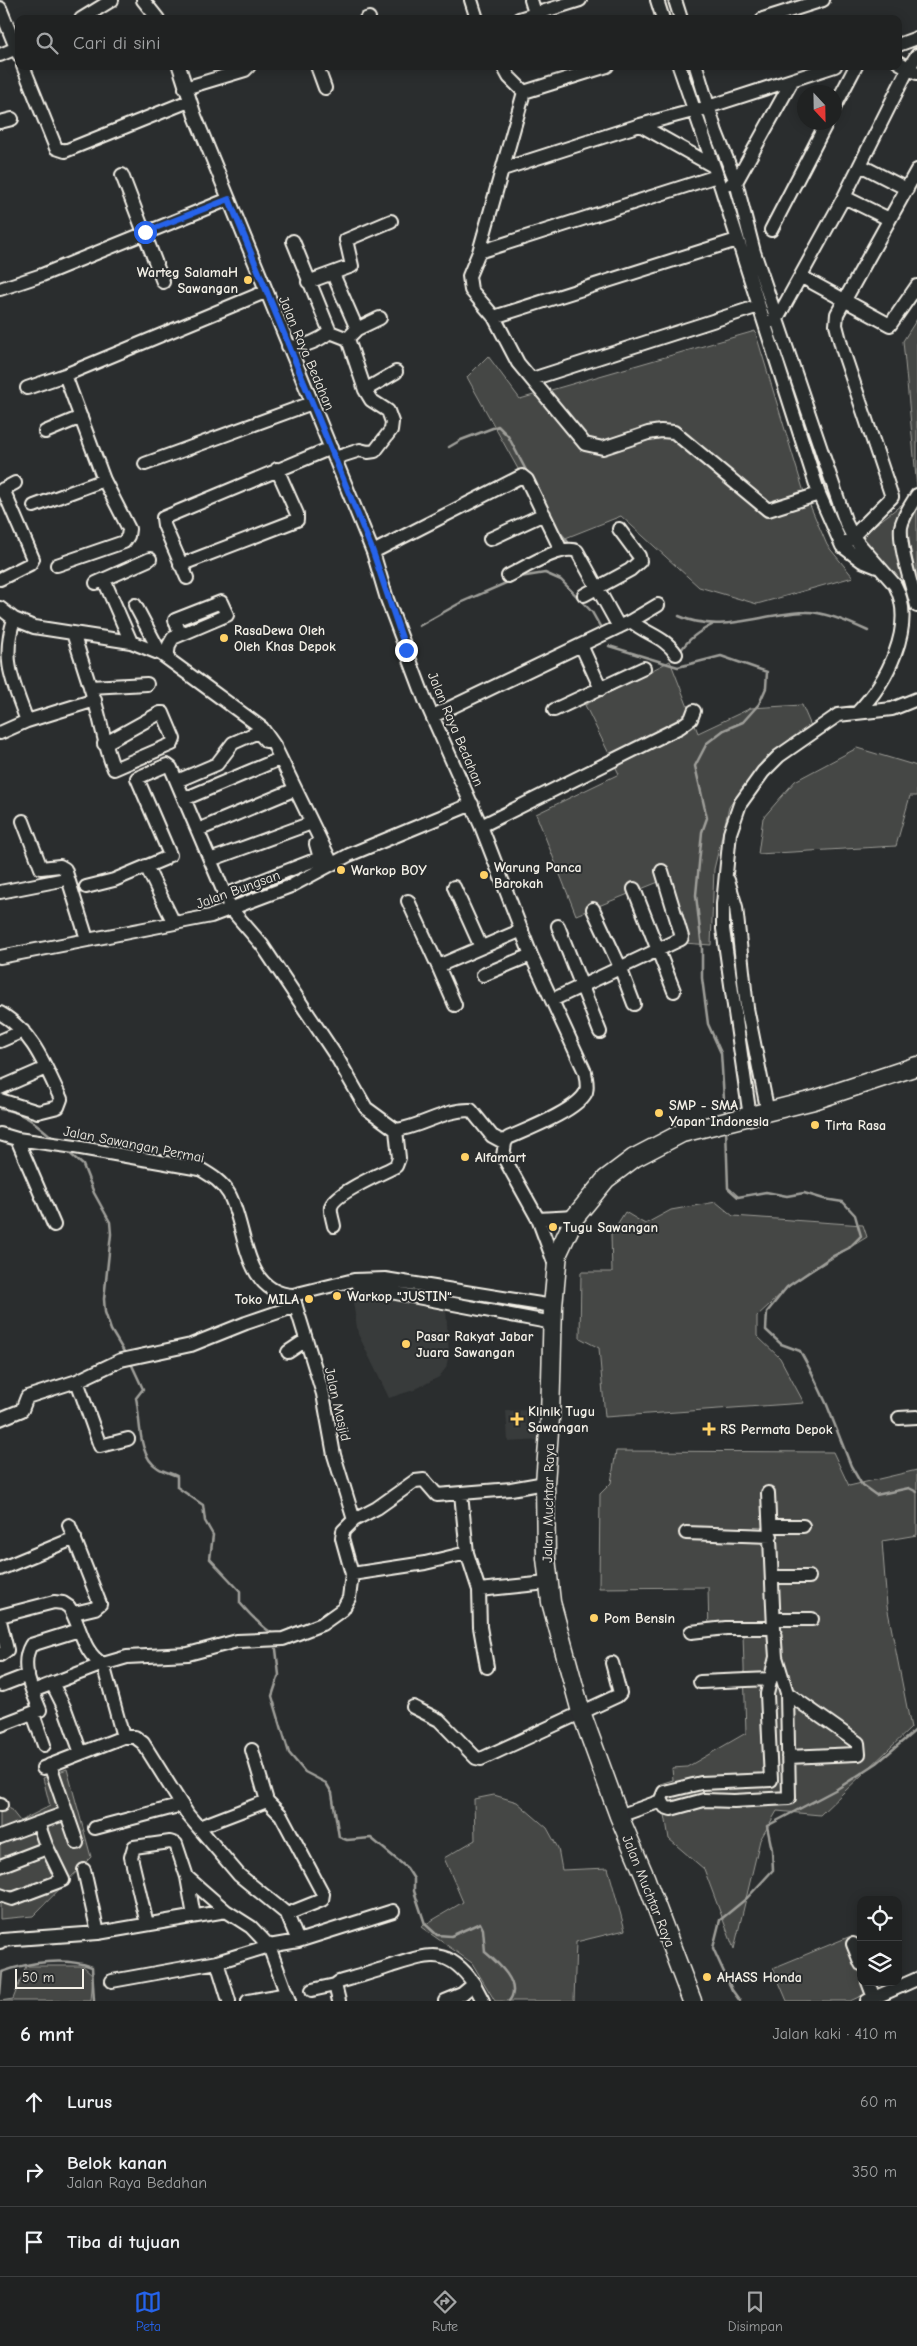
<!DOCTYPE html>
<html lang="id">
<head>
<meta charset="utf-8">
<style>
  :root { --surface:#202222; --page:#2d2f2f; --text:#f1f3f6; --muted:#a2a4a5; --line:#3d3f40; --accent:#2563eb }
  body { margin:0; font-family:"Comic Neue",sans-serif; background:var(--page); color:var(--text) }
  .controls { position:absolute; right:15px; bottom:15px; display:grid; overflow:hidden; border-radius:10px; box-shadow:0 2px 12px #0003 }
  .controls button { width:45px; height:45px; display:grid; place-items:center; padding:0; border:0; border-bottom:1px solid var(--line); background:var(--surface); color:var(--text); font:25px sans-serif }
  .compass { position:absolute; left:797px; top:85px; width:45px; height:45px; border-radius:50%; background:var(--surface); box-shadow:0 2px 12px #0003; rotate:158deg }
  .scale { position:absolute; left:15px; bottom:12px; width:69px; box-sizing:border-box; padding-left:5px; border:2px solid #f4f1e8; border-top:0; font-size:14px; line-height:18px; white-space:nowrap; color:#f4f1e8; -webkit-text-stroke:4px #2a2d2e; paint-order:stroke }
  .stop { position:absolute; width:15px; height:15px; margin:-11px; border:4px solid #2563eb; border-radius:50%; background:#fff }
  .stop.end { background:#2563eb; border-color:#fff; box-shadow:0 1px 5px #0008 }
  .list { margin:0; padding:0; list-style:none }
  h2 { display:flex; justify-content:space-between; align-items:center; height:65px; margin:0; padding:0 20px; font-size:21px }
  h2 small { font-size:16px; font-weight:400; color:var(--muted) }
  .list li { display:grid; grid-template-columns:32px 1fr auto; gap:15px; align-items:center; box-sizing:border-box; height:70px; padding:0 20px; border-top:1px solid var(--line) }
  .list b { display:block; font-size:19px; white-space:nowrap }
  .list p { margin:0; font-size:16px; white-space:nowrap; color:var(--muted) }
  .list em { font-size:16px; font-style:normal; color:var(--muted) }
  .icon { flex:none; width:28px; height:28px; fill:none; stroke:currentColor; stroke-width:2; stroke-linecap:round; stroke-linejoin:round }
  .map { position:relative; flex:none; width:917px; height:2001px; overflow:hidden }
  .search { position:absolute; background:var(--surface); box-shadow:0 2px 12px #0003; left:15px; right:15px; top:15px; height:55px; display:flex; align-items:center; gap:12px; box-sizing:border-box; padding:0 18px; border-radius:10px; color:var(--muted); font-size:19px }
  .sheet { height:275px; background:var(--surface) }
  nav { display:flex; justify-content:space-around; align-items:center; box-sizing:border-box; height:70px; border-top:1px solid var(--line); background:var(--surface); font-size:14px; color:var(--muted) }
  nav a { display:grid; justify-items:center; gap:2px }
  nav .on { color:var(--accent) }
  .map>svg:first-child { display:block }
  .built { fill:#373a3a }
  .green { fill:#444645; stroke:#9c9c96 }
  .lines { fill:none; stroke-linecap:round; stroke-linejoin:round }
  .stream { stroke:#9f9f9a; stroke-width:2.5 }
  .minor-casing { stroke:#f4f1e8; stroke-width:16 }
  .highway-casing { stroke:#f4f1e8; stroke-width:21 }
  .minor { stroke:#2a2d2e; stroke-width:12 }
  .highway { stroke:#2a2d2e; stroke-width:18 }
  .route { stroke:#2563eb; stroke-width:6 }
  .poi-dot { fill:#ffd166; stroke:#2a2d2e; stroke-width:2 }
  .labels { text-anchor:middle; stroke-width:4; stroke-linejoin:round; paint-order:stroke }
  .poi-label { font-size:14px; font-weight:bold; fill:#f4f1e8; stroke:#2a2d2e; text-anchor:start }
  .street-label { font-size:14px; fill:#f4f1e8; stroke:#2a2d2e }
</style>
</head>
<body>
<div class="map">
<svg width="917" height="2001" viewBox="0 0 917 2001">
  <rect width="100%" height="100%" fill="#2a2d2e"/>
  <filter id="ink" filterUnits="userSpaceOnUse"><feTurbulence type="fractalNoise" baseFrequency=".02" numOctaves="2"/><feDisplacementMap in="SourceGraphic" scale="10" xChannelSelector="R" yChannelSelector="G"/><feConvolveMatrix kernelMatrix="1 2 1 2 8 2 1 2 1" color-interpolation-filters="sRGB"/></filter>
  <g filter="url(#ink)">
    <path class="built" d="M367,1295L446,1309L449,1354L446,1368L439,1377L414,1390L389,1398L358,1334L352,1296Z
      M526,1410L527,1427L542,1426L543,1440L508,1442L506,1411Z"/>
    <path class="green" d="M917,319V488L903,341Z
      M755,331L803,489L827,545L853,577L757,604L699,587L621,516L558,541L467,377L488,356L520,399Z
      M917,493V574L901,581L862,539L872,527Z
      M670,661L698,733L751,708L802,705L814,733L763,760L729,807L714,869L711,945L684,943L661,881L576,915L536,814L619,774L585,705Z
      M857,748L917,766V796H910L896,846L758,854L763,818L795,781Z
      M716,1202L733,1216L863,1225L867,1237L794,1282L757,1316V1336L780,1358L804,1403L605,1417L599,1348L580,1338L581,1272H612L611,1234L625,1212L645,1224L671,1210Z
      M616,1451L833,1452L849,1486L917,1470V1535L882,1541L887,1606L911,1728L820,1815L777,1811L760,1840L734,1949L704,1869L669,1839L660,1784L673,1780L672,1768L687,1767L746,1733L743,1634L709,1635L708,1587L599,1588L600,1494L611,1483Z
      M67,1769L91,1857L33,1916L0,1919V1796L20,1821L50,1806L43,1778Z
      M494,1795L517,1802L547,1828L558,1848L562,1870L608,1868L625,1930L576,1942L574,2001H495L472,1963L421,1927L463,1902L444,1858L475,1840L474,1799Z
      M851,1936L861,1962V1982H869L872,1991L850,2001H787L773,1968Z
      M26,1966H83L93,1975L91,2001H0L13,1999Z"/>
    <g class="lines">
      <path class="stream" d="M449,447L461,440L498,426L508,436L528,474
        M558,530L568,542
        M679,616C720,635 762,613 805,612C824,611 851,623 868,631
        M419,626L460,603L520,577L545,573L561,580L592,612L601,628
        M609,646L678,667L721,656L767,672L766,688L759,704L743,722L724,730L707,743L695,766L707,818L702,832L696,895L702,949V978L708,1024L721,1053L725,1115
        M679,653C688,639 698,632 712,625
        M0,1109C24,1112 36,1123 54,1139
        M726,1128L728,1188L738,1197L766,1192L787,1196L804,1193L824,1199L843,1202L855,1215L861,1236L849,1248L831,1257L787,1287L767,1312L766,1330L781,1344L800,1351L812,1373L827,1405L851,1466L862,1485L876,1495L909,1488L917,1492
        M67,1151L83,1165L94,1193L110,1222L111,1234L104,1299L105,1312L111,1330L126,1355
        M130,1361L143,1389L136,1398C141,1419 137,1456 158,1468C164,1472 171,1473 177,1476V1487L203,1505L205,1521L213,1535L210,1559L240,1591V1603C250,1615 260,1625 273,1634
        M276,1649L279,1675L272,1696L289,1753L305,1772L326,1783L332,1793L339,1837L347,1840L371,1838L407,1868L414,1879V1891L425,1924L437,1935L451,1936L480,1923L483,1929L485,1952C497,1962 523,1984 509,2001
        M0,1994L2,1972C29,1962 65,1957 92,1967L94,2001
        M740,2001L732,1990L713,1948L720,1920L747,1898L773,1870L772,1850L767,1826L837,1789L877,1763L917,1729"/>
      <g class="minor-casing">
        <path id="minor" d="M143,0L158,19
          M471,0L477,19
          M531,0L535,13
          M657,0L663,19
          M675,0L681,19
          M0,8L19,55
          M81,19L112,0
          M366,19L369,18
          M519,19L580,0
          M763,19L823,0
          M898,45L917,38
          M0,55L19,47
          M898,62L917,73
          M23,66L56,148L65,151L189,101
          M179,66L195,116L373,552L387,599L425,700L481,826L531,955L585,1072C586,1079 588,1085 586,1092C578,1110 526,1130 508,1138L505,1143L503,1156L538,1219L555,1265
          M317,66L325,88
          M503,66L509,77L524,92L479,252L469,276L471,290L494,317L518,363L585,444L603,448L648,433L661,431L674,432L768,510L819,494
          M679,66L721,187L819,494L842,546L862,561L877,567
          M696,66L716,132L736,182L754,252L846,523L853,537L895,585C917,626 886,683 857,713
          M185,88L245,70L249,66
          M524,92L607,66
          M834,108L856,66
          M0,122L12,119
          M640,125L713,166
          M860,165L907,189
          M503,169L640,125L708,107L835,66
          M122,175L163,282
          M731,184L736,182L792,81
          M844,197L889,219
          M771,230L827,122
          M293,241L330,332
          M479,252L717,176
          M333,274L357,329
          M802,277L890,325L917,286
          M308,282L352,266L346,240L391,221
          M0,289L42,275L229,199
          M494,317L737,240
          M772,321L777,319L844,197L908,69L917,55
          M351,335L357,329L380,318
          M288,346C304,348 317,342 330,332L348,339L365,390L371,400L388,411L392,422L391,430L375,451L368,452L360,450L335,458
          M532,379L759,306
          M27,388L65,375
          M365,390L396,372
          M45,432L81,417
          M145,464L312,403
          M0,491L15,483
          M917,495C911,505 903,516 901,527C899,547 912,586 917,606
          M34,506L104,480L65,375L265,292
          M490,539L544,514
          M848,541L892,497L842,348L836,325L837,314L917,170
          M373,552L522,476L527,480L561,550
          M57,565L124,542L128,536L129,529L104,480
          M180,565L297,520V514L277,469
          M508,576C524,568 561,544 577,551L619,627
          M187,578L164,525L163,518L331,448
          M0,579L30,564L33,559L3,489
          M104,580L131,642
          M96,583L150,559
          M584,595L630,570L640,561L639,556L619,529
          M135,605L161,654
          M0,608L14,619L34,627L131,642L161,654L262,728L274,745L332,864
          M14,619C1,661 13,682 27,721L95,700
          M631,621C646,634 665,637 676,654
          M73,633C80,655 87,677 94,699C102,723 104,746 114,769L172,744L174,739L163,713H160L104,744
          M581,645L601,689
          M167,658L169,645L173,638L227,615L221,602L175,620L180,634
          M90,687L147,684
          M554,710L644,668
          M433,716L631,621L658,605
          M0,733L27,721
          M177,781L217,764L233,743L258,732L266,741
          M184,799L277,760
          M23,821L41,868L60,866L65,869L87,939
          M481,826L680,727L691,719L694,711
          M198,830L291,791
          M170,855L137,778L167,765L171,768L231,909L262,945L338,1059L366,1108L396,1130C422,1127 444,1109 471,1110L492,1136L505,1143
          M210,860L306,825
          M146,866L174,923
          M728,880L736,907L747,1008L768,1113
          M86,887L114,880L164,859
          M454,887L481,947
          M634,889L674,991
          M0,892L61,880
          M225,895L320,858L316,844
          M408,901L438,966L522,930
          M593,909L620,967L634,1004
          M558,926L600,1032
          M0,957L211,916L291,886L349,855L472,804
          M438,966L455,1005
          M483,975L531,955
          M552,1000L681,939L682,937L662,871
          M0,1013C33,1032 45,1066 61,1099L58,1107L38,1112L0,1100
          M0,1041L23,1031
          M0,1088L46,1068
          M750,1117L723,929V904L730,833L740,804L763,772L779,756L838,715L892,709L917,699
          M0,1134L17,1139L75,1147L200,1169C212,1176 222,1182 229,1194C247,1226 242,1293 293,1295L354,1280L385,1279L553,1306
          M17,1139L54,1225
          M538,1219L575,1217
          M334,1226C333,1220 330,1213 331,1207C334,1193 383,1173 396,1166L399,1158L396,1130
          M359,1286L553,1323
          M294,1300L323,1394L334,1455L354,1520
          M288,1352L306,1340
          M77,1381L100,1446L128,1439
          M899,1418L917,1417
          M0,1419L22,1410L27,1397L77,1381L121,1360L191,1345L246,1323L296,1306
          M461,1494L467,1553L479,1590L480,1627L487,1667
          M69,1525L100,1604L95,1608L74,1613
          M771,1526H803
          M686,1533L771,1536
          M0,1569L75,1538
          M352,1574L425,1563L467,1553
          M772,1577H809
          M479,1590L547,1583
          M0,1616L54,1602L63,1603L69,1607C81,1625 82,1653 103,1664L123,1737H135L143,1743L188,1815L239,1875L287,1914L298,1941
          M774,1619H812
          M0,1621L7,1650L0,1655
          M774,1628L776,1657
          M691,1632L726,1628H774L768,1493
          M776,1657L787,1693L789,1798L734,1801L704,1800L671,1809L665,1807L661,1799L664,1792L701,1783L771,1780L767,1694Z
          M700,1682L771,1679
          M52,1683L65,1709L81,1753
          M2,1685L28,1675
          M38,1689L103,1664L127,1657L188,1654L237,1641L283,1639L322,1624L343,1609L349,1598L352,1574L342,1538L343,1531L354,1520L377,1508L415,1481L424,1480L437,1495L511,1489L545,1483
          M787,1693L858,1743L859,1754H856L788,1757
          M413,1707L439,1720L476,1758L481,1759L617,1696L620,1693L612,1663
          M33,1714L44,1745
          M1,1725L40,1710C32,1690 19,1665 31,1645L79,1630
          M252,1750L267,1801L281,1815L323,1894L322,1900L287,1914
          M50,1765L77,1843
          M43,1768L123,1737
          M0,1805H1
          M619,1816L661,1801
          M199,1827L267,1801
          M95,1828L182,1805
          M0,1837L38,1823
          M0,1866L47,1848L38,1823L66,1813
          M84,1870L98,1933
          M0,1895L12,1899L63,1880L47,1847
          M194,1916L187,1877L226,1911
          M147,1924L131,1857L134,1847L170,1842L176,1844L187,1877
          M0,1942L2,1940L98,1933L226,1911L251,1927L269,1946L289,2001
          M853,1944L861,1964
          M217,1962L229,2001
          M112,1981L217,1962L269,1946L298,1941L393,1911
          M868,1982L874,1998
          M474,1984L483,2001
          M335,1985L339,2001
          M312,1990L335,1985L339,1982C356,1977 374,1972 391,1966C429,1954 448,1946 474,1984L462,1994L445,2001
          M248,2001L287,1994
          M867,2001L917,1979"/>
      </g>
      <g class="highway-casing">
        <path id="highway" d="M692,2001L645,1877L619,1816L581,1712L551,1602L546,1558L545,1483L550,1418L553,1306L558,1253L575,1217L606,1179L634,1158L682,1133L814,1100L917,1066"/>
      </g>
      <use href="#minor" class="minor"/>
      <use href="#highway" class="highway"/>
    </g>
  </g>
  <g class="lines" filter="url(#ink)">
    <path class="route" d="M145,232L229,199L373,552L406,650"/>
  </g>
  <g class="poi-dot">
    <circle cx="248" cy="280" r="5"/>
    <circle cx="224" cy="638" r="5"/>
    <circle cx="341" cy="870" r="5"/>
    <circle cx="484" cy="875" r="5"/>
    <circle cx="659" cy="1113" r="5"/>
    <circle cx="815" cy="1125" r="5"/>
    <circle cx="465" cy="1157" r="5"/>
    <circle cx="553" cy="1227" r="5"/>
    <circle cx="337" cy="1296" r="5"/>
    <circle cx="309" cy="1299" r="5"/>
    <circle cx="406" cy="1344" r="5"/>
    <path d="M514.5 1411.5h5v5h5v5h-5v5h-5v-5h-5v-5h5z"/>
    <path d="M706.5 1421.5h5v5h5v5h-5v5h-5v-5h-5v-5h5z"/>
    <circle cx="594" cy="1618" r="5"/>
    <circle cx="707" cy="1977" r="5"/>
  </g>
  <g class="labels">
    <g class="poi-label">
      <text x="238" y="277" text-anchor="end">Warteg SalamaH<tspan x="238" dy="16">Sawangan</tspan></text>
      <text x="234" y="635">RasaDewa Oleh<tspan x="234" dy="16">Oleh Khas Depok</tspan></text>
      <text x="494" y="872">Warung Panca<tspan x="494" dy="16">Barokah</tspan></text>
      <text x="351" y="875">Warkop BOY</text>
      <text x="669" y="1110">SMP - SMA<tspan x="669" dy="16">Yapan Indonesia</tspan></text>
      <text x="825" y="1130">Tirta Rasa</text>
      <text x="475" y="1162">Alfamart</text>
      <text x="563" y="1232">Tugu Sawangan</text>
      <text x="347" y="1301">Warkop "JUSTIN"</text>
      <text x="299" y="1304" text-anchor="end">Toko MILA</text>
      <text x="416" y="1341">Pasar Rakyat Jabar<tspan x="416" dy="16">Juara Sawangan</tspan></text>
      <text x="528" y="1416">Klinik Tugu<tspan x="528" dy="16">Sawangan</tspan></text>
      <text x="720" y="1434">RS Permata Depok</text>
      <text x="604" y="1623">Pom Bensin</text>
      <text x="717" y="1982">AHASS Honda</text>
    </g>
    <g class="street-label">
      <text transform="translate(307 353) rotate(67)" y="5">Jalan Raya Bedahan</text>
      <text transform="translate(456 729) rotate(67)" y="5">Jalan Raya Bedahan</text>
      <text transform="translate(238 889) rotate(-20)" y="5">Jalan Bungsan</text>
      <text transform="translate(134 1144) rotate(11)" y="5">Jalan Sawangan Permai</text>
      <text transform="translate(338 1404) rotate(77)" y="5">Jalan Masjid</text>
      <text transform="translate(548 1503) rotate(-89)" y="5">Jalan Muchtar Raya</text>
      <text transform="translate(649 1891) rotate(68)" y="5">Jalan Muchtar Raya</text>
    </g>
  </g>
</svg>
<div class="controls">
<button><svg class="icon" aria-label="locate" viewBox="0 0 24 24"><circle cx="12" cy="12" r="6"/><path d="M12 2v4M12 18v4M2 12h4M18 12h4"/></svg></button>
<button><svg class="icon" aria-label="layers" viewBox="0 0 24 24"><path d="M12 4l9 5-9 5-9-5zM3 14l9 5 9-5"/></svg></button>
</div>
<svg class="compass" viewBox="-18 -18 36 36"><path d="M0-13l5 13h-10z" fill="#e53935"/><path d="M0 13l5-13h-10z" fill="#a2a4a5"/></svg>
<div class="scale">50 m</div>
<div class="stop" style="left:145px;top:232px"></div>
<div class="stop end" style="left:406px;top:650px"></div>
<div class="search"><svg class="icon" aria-label="search" viewBox="0 0 24 24"><circle cx="10" cy="10" r="6"/><path d="M15 15l6 6"/></svg>Cari di sini</div>
</div>
<section class="sheet">
<h2>6 mnt<small>Jalan kaki · 410 m</small></h2>
<ul class="list">
<li><svg class="icon" aria-label="ahead" viewBox="0 0 24 24"><path d="M12 20V5M6 11l6-6 6 6"/></svg><div><b>Lurus</b></div><em>60 m</em></li>
<li><svg class="icon" aria-label="right" viewBox="0 0 24 24"><path d="M7 20v-9h11M14 6l5 5-5 5"/></svg><div><b>Belok kanan</b><p>Jalan Raya Bedahan</p></div><em>350 m</em></li>
<li><svg class="icon" aria-label="arrive" viewBox="0 0 24 24"><path d="M6 21V4h12l-3 4 3 4H6"/></svg><div><b>Tiba di tujuan</b></div></li>
</ul>
</section>
<nav>
<a class="on"><svg class="icon" aria-label="map" viewBox="0 0 24 24"><path d="M3 6l6-2 6 2 6-2v14l-6 2-6-2-6 2zM9 4v14M15 6v14"/></svg>Peta</a>
<a><svg class="icon" aria-label="directions" viewBox="0 0 24 24"><path d="M12 3l9 9-9 9-9-9zM9 14v-3h6M13 9l2 2-2 2"/></svg>Rute</a>
<a><svg class="icon" aria-label="saved" viewBox="0 0 24 24"><path d="M7 4h10v16l-5-4-5 4z"/></svg>Disimpan</a>
</nav>
</body>
</html>
